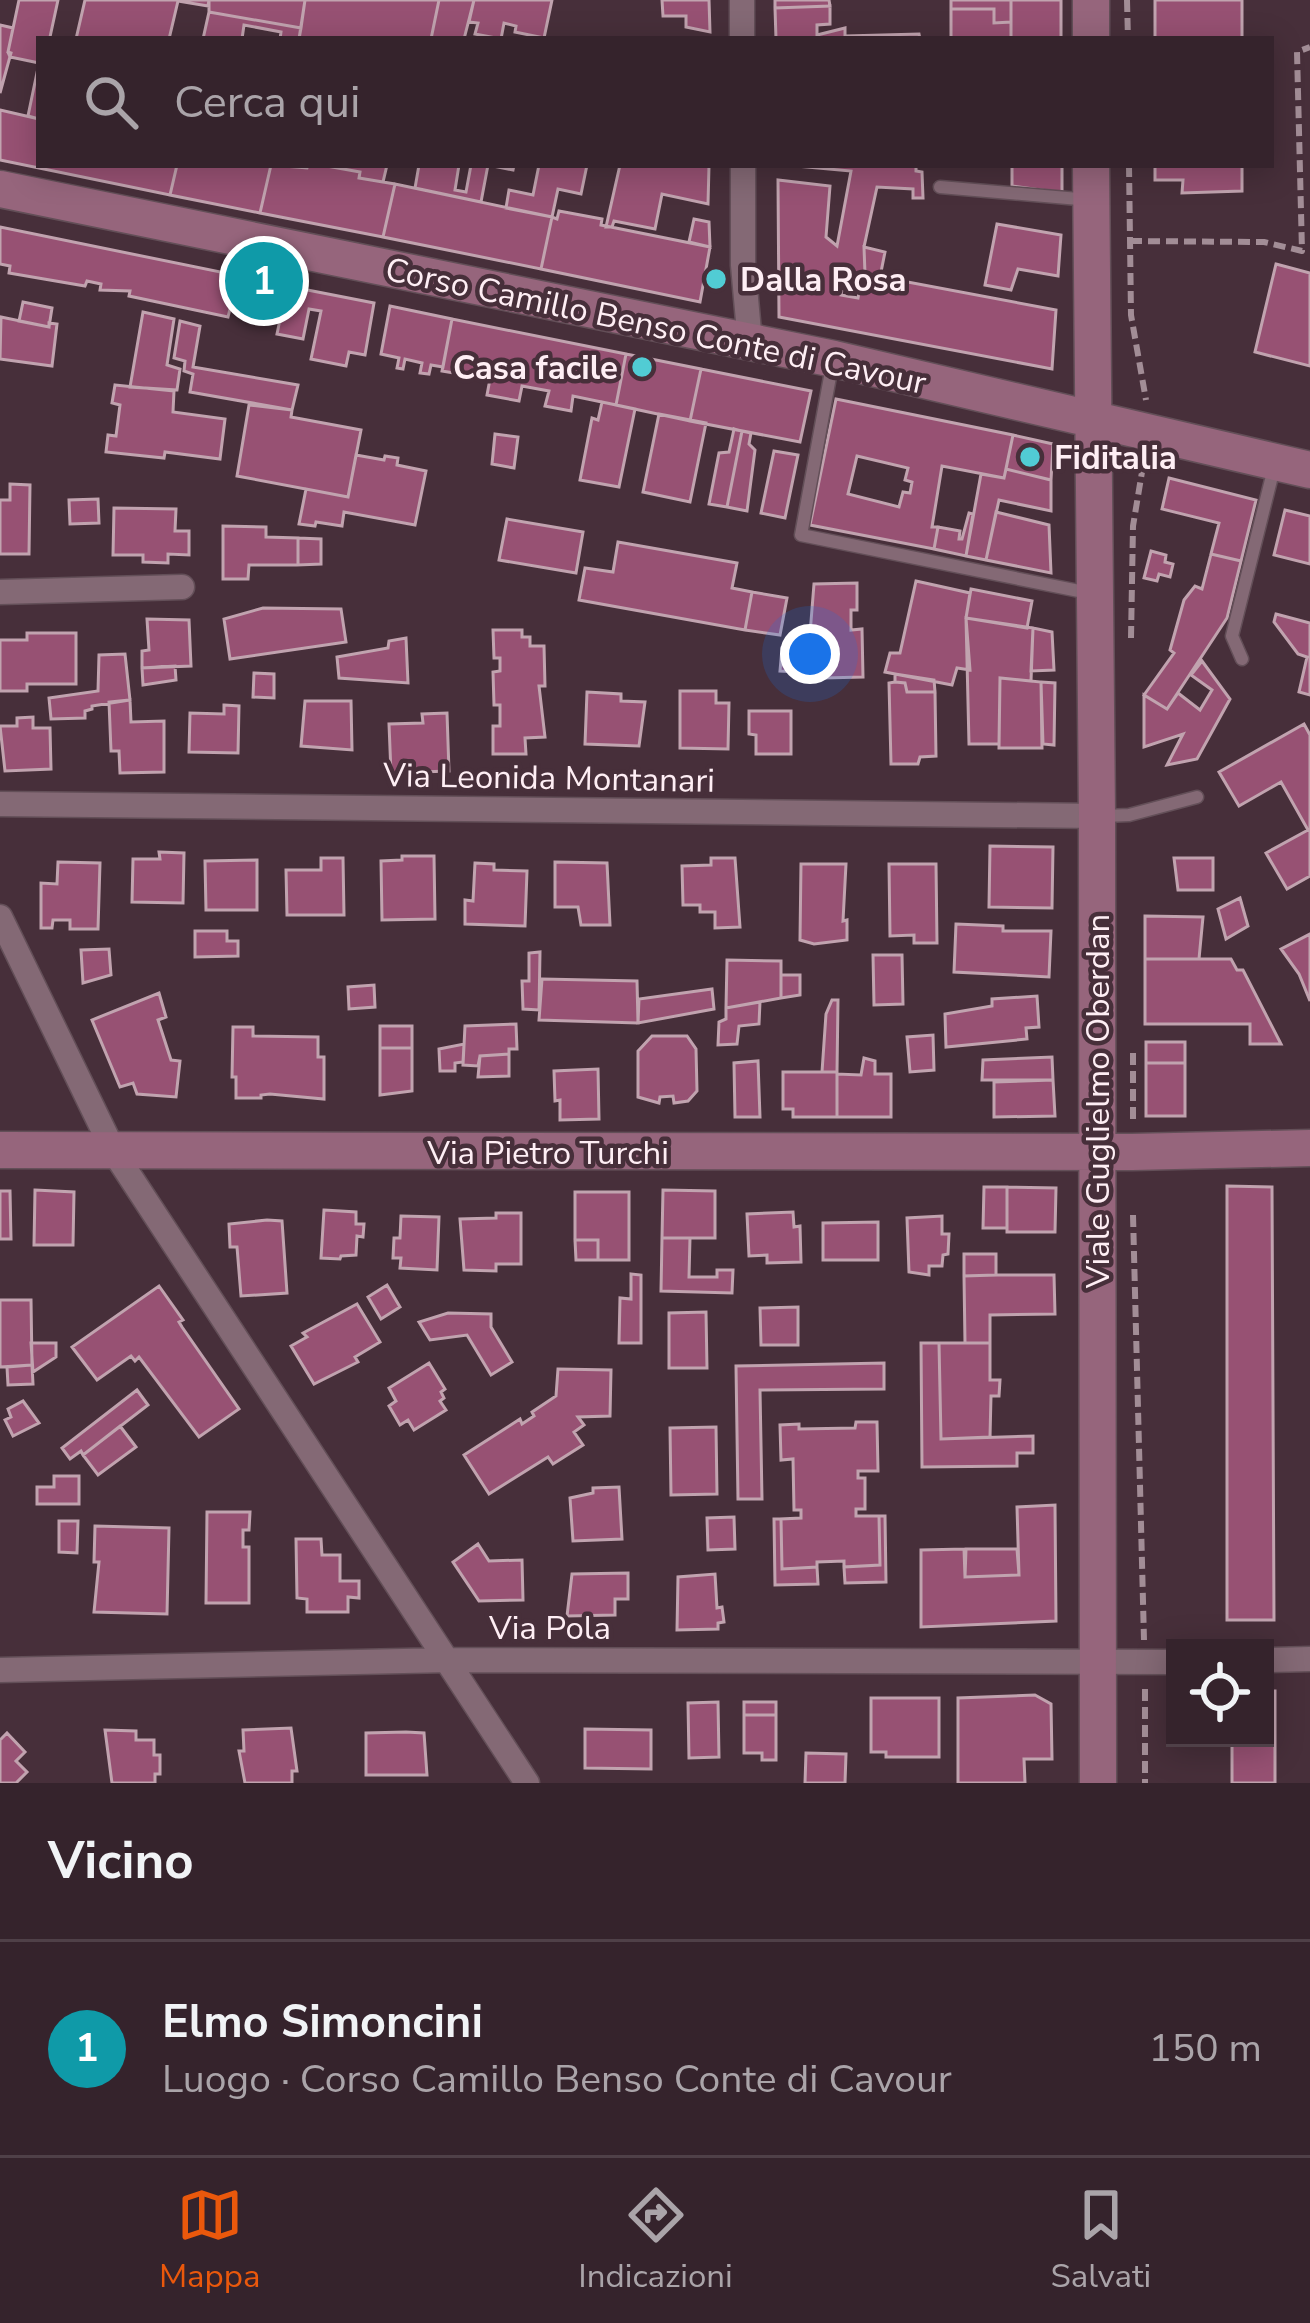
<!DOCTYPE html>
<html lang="it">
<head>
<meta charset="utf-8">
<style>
  :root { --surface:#35232c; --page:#402f38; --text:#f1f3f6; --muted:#aaa4a9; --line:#4f4048; --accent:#ea580c }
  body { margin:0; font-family:"Nunito Sans",sans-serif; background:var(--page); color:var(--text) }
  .controls { position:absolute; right:36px; bottom:36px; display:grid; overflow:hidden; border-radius:0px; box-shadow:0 6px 30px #0003 }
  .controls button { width:108px; height:108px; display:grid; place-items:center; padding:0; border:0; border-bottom:3px solid var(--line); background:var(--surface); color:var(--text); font:60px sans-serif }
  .you { position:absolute; left:810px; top:654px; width:42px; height:42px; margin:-30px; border:9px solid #fff; border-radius:50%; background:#1a73e8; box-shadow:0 0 0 18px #1a73e833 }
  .badge { display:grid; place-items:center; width:78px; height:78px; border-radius:50%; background:var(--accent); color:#fff; font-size:39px; font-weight:700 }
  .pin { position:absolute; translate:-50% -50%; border:6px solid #fff; box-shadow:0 3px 12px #0006 }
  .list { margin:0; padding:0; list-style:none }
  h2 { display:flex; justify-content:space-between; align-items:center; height:156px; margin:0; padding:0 48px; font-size:51px }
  h2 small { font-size:39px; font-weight:400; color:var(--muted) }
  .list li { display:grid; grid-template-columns:78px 1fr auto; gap:36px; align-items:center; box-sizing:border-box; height:216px; padding:0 48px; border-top:3px solid var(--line) }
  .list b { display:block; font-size:45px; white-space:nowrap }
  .list p { margin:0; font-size:39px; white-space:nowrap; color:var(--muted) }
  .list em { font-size:39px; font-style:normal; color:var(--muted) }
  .icon { flex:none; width:66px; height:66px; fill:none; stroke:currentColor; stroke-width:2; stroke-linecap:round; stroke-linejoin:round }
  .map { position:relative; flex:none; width:1310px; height:1783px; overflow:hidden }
  .search { position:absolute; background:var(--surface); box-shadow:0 6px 30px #0003; left:36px; right:36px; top:36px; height:132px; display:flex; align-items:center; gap:30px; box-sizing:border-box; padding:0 42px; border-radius:0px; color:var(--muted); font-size:45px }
  .sheet { height:372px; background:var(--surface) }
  nav { display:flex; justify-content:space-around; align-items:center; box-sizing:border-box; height:168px; border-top:3px solid var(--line); background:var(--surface); font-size:33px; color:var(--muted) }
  nav a { display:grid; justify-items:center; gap:6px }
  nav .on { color:var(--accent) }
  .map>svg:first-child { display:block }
  .building { fill:#975173; stroke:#c1a3af; stroke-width:3; fill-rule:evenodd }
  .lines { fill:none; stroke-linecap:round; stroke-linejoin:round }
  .lane-casing { stroke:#634f58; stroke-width:15 }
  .street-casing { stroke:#634f58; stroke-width:27 }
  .secondary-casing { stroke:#634f58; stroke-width:39 }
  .path { stroke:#a28d96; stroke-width:6; stroke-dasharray:12 6; stroke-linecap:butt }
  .lane { stroke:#846975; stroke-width:12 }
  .street { stroke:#846975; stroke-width:24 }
  .secondary { stroke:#96657c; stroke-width:36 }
  .poi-dot { fill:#51ccd4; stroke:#472f3a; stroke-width:4.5 }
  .labels { text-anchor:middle; stroke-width:9; stroke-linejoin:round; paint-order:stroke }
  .poi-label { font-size:33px; font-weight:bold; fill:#feeef4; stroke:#472f3a; text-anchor:start }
  .street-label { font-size:33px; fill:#feeef4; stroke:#472f3a }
</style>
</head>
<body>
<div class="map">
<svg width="1310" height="1783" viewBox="0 0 1310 1783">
  <rect width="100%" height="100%" fill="#472f3a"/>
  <path class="building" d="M19,0H58L50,37L59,39H39V119L28,116L39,63L10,57L8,52Z
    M85,0H209L208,6L178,1L169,39H76Z
    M209,0H305L301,28L209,12Z
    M305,0H439L431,39H299Z
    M439,0H474L464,39H431Z
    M474,0H552L544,38L515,32L516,26L504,23L501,39L475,34L478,23L469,22Z
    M662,0H709L710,32L686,27V16H663Z
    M775,0H829L830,6L775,8Z
    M951,0H1011V22L994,23V9H951Z
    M1011,0H1061V39H1011Z
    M1155,0H1242V39H1155Z
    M830,6V24L817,25V35L845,28V36L919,34L920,39H776L775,8Z
    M951,9H994V23L1011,22V39H951Z
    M209,12L301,28L299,39H280L281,32L244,25L242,39H203Z
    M0,25L13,28L8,52L11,53L0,93Z
    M0,110L39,119V165H177L170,195L0,160Z
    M177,165H271L260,213L170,195Z
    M271,165L307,168L308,165H321L360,172L359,178L395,184L383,237L260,213Z
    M321,165H387L383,182L359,178L360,172Z
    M419,165H459L455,190L466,192L471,165H514L513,170L488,165L481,202L415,188Z
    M539,165H587L581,194L558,189L552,217L506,208L509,190L533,195Z
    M620,165L709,166L708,204L662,194L655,229L614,221L612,227H606Z
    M785,165H916V171L922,172L923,198H913V189L877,187L864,247L865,274L1056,310L1052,369L779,317L778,180L830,186L826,237L837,246L851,171ZM845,274L862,277L858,298L841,295Z
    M1012,165H1062V193L1012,186Z
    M1155,165H1242V191L1182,193L1183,180H1155Z
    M395,184L552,217L541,269L383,237Z
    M559,211L602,219L601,225L710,247L700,302L541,269L552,217L557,219Z
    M694,219L709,222L710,247L689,242Z
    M997,224L1061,235L1058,276L1018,269L1011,290L985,285Z
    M0,227L269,282L263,311L231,305L228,317L129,296L130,291L100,290L101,284L87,281L85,286L9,273L10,266L0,264Z
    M864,247L885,252L880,277L865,274Z
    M1276,264L1310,273V366L1255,352Z
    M287,286L374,303L365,355L349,352L346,366L311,359L321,311L309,309L303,339L277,334Z
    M23,302L52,308L49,327L19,321Z
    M390,306L452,319L443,367L431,365L429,374L420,373L422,363L405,359L403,369L397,368L399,358L381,354Z
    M143,312L174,319L167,365L180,369L177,390L130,387Z
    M1,317L49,327V323L57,324L52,366L0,359Z
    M452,319L626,354L616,405L573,396L571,411L545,406L549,391L522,386L519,401L487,395L490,379L442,371Z
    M180,321L200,326L193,367L298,385L292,410L190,392L193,374L184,371L185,361L174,358Z
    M626,354L701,369L690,421L616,405Z
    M701,369L811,391L800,442L690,421Z
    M115,385L174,391L173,412L225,419L220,459L165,452L164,458L106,452L108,435L116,436L120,405L112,403Z
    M836,399L1013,435L1004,478L942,466L932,527H938L934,549L810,525ZM857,456L908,468L905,480L912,482L910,493L903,492L899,507L848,494Z
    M602,402L635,409L619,487L580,480L592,418L598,420Z
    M249,405L292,410L291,417L361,430L348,497L237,476Z
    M659,414L706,423L690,502L643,492Z
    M734,429L742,431L727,507L709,504L719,453L729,452Z
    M742,431L751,433L749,444L755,450L747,511L727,507Z
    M495,434L518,437L514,468L492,464Z
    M1013,435L1053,444L1051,480L1006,469Z
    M774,451L798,455L785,518L761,513Z
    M356,455L384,460L385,456L398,458L397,465L426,471L415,525L344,512L342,526L316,522L315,526L299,524L306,489L348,497Z
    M1006,469L1051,480V511L999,500L986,560L966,556L981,474L1004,478Z
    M1169,478L1256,500L1241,561L1211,554L1219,523L1162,509Z
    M10,484L30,485L29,554H0V500H10Z
    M98,499L99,523L70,524L69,500Z
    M114,508L176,509L175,531H189V555L168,554V563L143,562V555H113Z
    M1285,510L1310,516V564L1274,555Z
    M996,512L1049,525L1051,573L986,560Z
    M969,513L973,514L966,556L934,549L938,527L960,531L959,539H962Z
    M507,519L583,532L576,573L499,560Z
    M223,526L266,527V537L298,538V565H249L248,579H223Z
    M298,538L321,539V564L298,565Z
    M618,542L737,563L732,588L752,592L745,630L579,600L585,568L613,572Z
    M1151,551L1166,555L1165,562L1173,564L1170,577L1159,574L1157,581L1144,578Z
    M1211,554L1241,561L1227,618L1167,709L1144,695L1174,653L1170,650L1184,600L1195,586L1202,589Z
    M916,581L970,593L966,618L970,670L957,668L952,685L885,672L890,653H900Z
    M857,583V610H851V630L862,629L863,677L824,678L822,634H810L814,584Z
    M971,589L1032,601L1027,628L966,618Z
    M752,592L787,598L780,635L745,630Z
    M263,608L341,609L346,642L230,659L224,619Z
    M1276,614L1310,623V695L1299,692L1307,657L1298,654L1274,622Z
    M966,618L1033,628L1031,681L1000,678L999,744H969Z
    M147,619L189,620L191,666L142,668V651L149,650Z
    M1033,628L1052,632L1054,670L1031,671Z
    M493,630H522V637H530V646H544L545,686H539L545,737L525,738L526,754H493V726H500V705H494L493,672L500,671V658H494Z
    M27,633H76V684H27V691H0V640H27Z
    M406,638L408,683L339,678L337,657L388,648L389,641Z
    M782,648L799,652L800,672L780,671Z
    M125,654L130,700L92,706V709L85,711V718L51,719L49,698L98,691L99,655Z
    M1202,661L1230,699L1197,759L1167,765L1183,734L1144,747V695L1167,709L1178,693L1200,710L1212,690L1191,675Z
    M175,666L176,680L143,685L142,668Z
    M254,673L274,674V698L253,697Z
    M895,674L934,680L935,692H907L905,683L895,682Z
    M1000,678L1041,682L1042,748H999Z
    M895,682L905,683L907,692H935L936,756L920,757L918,764H891L889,683Z
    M1041,682L1055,683L1054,745L1043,744Z
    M680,691H716V703H729L728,749L680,748Z
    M587,692L621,694V701L645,702L639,746L585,744Z
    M130,700L131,722L164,721V772L120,773L119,751H111L109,702Z
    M305,701H351L352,750L301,746Z
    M224,705L239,706L238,753L189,752L190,713L224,714Z
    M749,711H791V754H756V735L749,734Z
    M447,713L449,771L391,773L389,724L423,723L422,714Z
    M33,717V728H50L51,769L5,771L0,726H17V718Z
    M1304,724L1310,735V876L1287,889L1266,853L1308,830L1281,782L1239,806L1219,772Z
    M990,846L1053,847L1052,908L989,907Z
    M159,852L184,853L183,903L132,902L133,859H160Z
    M402,856H434L435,919L382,920L381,861L402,860Z
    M321,858H343L344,915H287L286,870H321Z
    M711,858H735L740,927L715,928V912H700V905H683L682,866L711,865Z
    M1174,858H1213V890H1178Z
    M257,860V910H206L205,861Z
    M58,862L100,863L98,929H70V920H53L52,928H41V883L57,884Z
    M555,862L607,863L610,925H581L578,907H555Z
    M475,863L494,864V870L527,871L525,926L465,924V900L473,901Z
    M801,864H846L843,921L847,920V940L814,944L800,940Z
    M889,864H936L937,943H914V935L890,936Z
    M1240,898L1248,926L1226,939L1218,909Z
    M1145,916L1203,917L1199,959H1145Z
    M956,924L1003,926V931H1051L1049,977L954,972Z
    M195,931H227V941H238V956L195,957Z
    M1310,934V1001L1299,974L1281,949Z
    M109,949L111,975L83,983L81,950Z
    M540,952L539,1010L523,1009L522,981H529V953Z
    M873,955H902L903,1004L874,1005Z
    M1145,959H1231L1237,970H1243L1281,1044H1250V1024H1145Z
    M727,960L781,961V998L726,1008Z
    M781,975H800V995L781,998Z
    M542,979L637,981L638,1023L539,1020Z
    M374,985L375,1007L349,1009L348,987Z
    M712,989L714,1009L638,1023L639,999Z
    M159,993L166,1017L158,1020L171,1060L180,1061L176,1097L137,1094L133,1083L120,1087L92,1020Z
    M1037,996L1039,1027L1026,1028L1027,1039L946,1047L945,1014L992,1006V999Z
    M832,1000H838L837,1072H822L826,1014Z
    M760,1002L759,1024L739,1026L737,1044L718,1045L719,1022L726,1019V1008Z
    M516,1024L517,1049H509V1054L480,1056L478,1066L463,1065L465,1026Z
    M380,1026H412V1048H380Z
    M233,1027H253V1036L318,1037V1057H324V1099L270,1094L261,1095V1098H236V1077H232Z
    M933,1035L934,1070L910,1072L907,1037Z
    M652,1036H687L696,1049L697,1091L688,1101L674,1103L673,1096L660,1097L659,1103L638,1097V1051Z
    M1146,1042H1185V1063H1146Z
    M464,1044L463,1062L455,1063V1071H440L439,1049Z
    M380,1048H412V1091L380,1095Z
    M509,1054V1076L478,1077L480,1056Z
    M1052,1057L1053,1080H982L983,1060Z
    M864,1058L875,1061V1074H891V1117H837V1074L861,1075Z
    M758,1061L760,1117H735L734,1063Z
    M1146,1063H1185V1116H1146Z
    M598,1069L599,1119L560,1120V1100L555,1101L554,1071Z
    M783,1072H837V1117H793V1109H783Z
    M1053,1080L1055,1116L994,1117V1082Z
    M1227,1186L1272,1187L1274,1620H1227Z
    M984,1187H1007V1228H983Z
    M1007,1187L1056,1188L1055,1232H1007Z
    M35,1190L74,1192L73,1245H34Z
    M663,1190L715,1191V1238H662Z
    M0,1191H10L11,1239H0Z
    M575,1192H629V1260H598V1240H575Z
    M324,1210L356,1212V1224H364L363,1237L357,1236L356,1255L341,1256L340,1259L321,1258Z
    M793,1212L794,1227L800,1226L801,1262L767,1263V1255L749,1256L747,1214Z
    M496,1213H521V1264H496V1271L464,1270L460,1219L496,1218Z
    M401,1216L439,1217L437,1270L400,1268L401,1258H393L394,1238H400Z
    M942,1216V1234H949L948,1254L943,1255L942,1266H929V1275L909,1272L907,1218Z
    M267,1220L282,1221L287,1293L241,1296L237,1247H230L229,1224Z
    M878,1222V1260H823V1223Z
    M662,1238H690L689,1277H717V1270H733L732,1293L661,1291Z
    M575,1240H598V1260H576Z
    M964,1254H996V1275L964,1276Z
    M631,1274L641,1275V1343H619L620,1298L631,1299Z
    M996,1275H1054L1055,1314L990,1315V1343H965L964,1276Z
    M387,1285L400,1307L381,1319L368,1297Z
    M159,1286L183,1320L179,1322L182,1327L239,1409L199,1437L139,1357L135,1361L131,1356L97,1380L72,1347Z
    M0,1300H31L32,1365L0,1367Z
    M357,1304L380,1342L355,1357L358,1362L314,1384L291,1346L307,1337L303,1333Z
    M798,1307V1345H761L760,1308Z
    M706,1312L707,1368H669V1313Z
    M448,1313L491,1314V1327L512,1362L491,1375L467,1335L430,1340L419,1322Z
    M31,1343H56V1357L33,1372Z
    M921,1343H939L941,1439L1033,1436V1453H1017V1466L922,1467Z
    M939,1343H990V1380H1000L999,1396H991L990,1437L941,1439Z
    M429,1363L445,1389L441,1392L444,1398L440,1401L446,1410L414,1430L408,1420L400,1425L389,1406L396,1401L389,1388Z
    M884,1363V1389L760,1390L762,1499H738L736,1366Z
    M32,1365L33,1384L8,1385L7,1367Z
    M558,1369L611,1370L610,1416L578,1417L584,1425L574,1432L583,1445L553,1464L548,1457L489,1494L464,1455L520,1419L522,1424L534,1416L532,1412L556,1396Z
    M137,1390L148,1405L83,1455L81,1451L70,1459L62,1448Z
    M23,1401L39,1423L13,1436L5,1420L11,1417L8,1409Z
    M856,1422H877L878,1471H858V1478H865V1509H856V1516H879L880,1565L844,1567V1561L817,1562V1567L782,1569L781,1519L801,1518V1510H794L793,1459L781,1460L780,1425L799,1424V1429L855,1428Z
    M120,1426L136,1447L98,1475L83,1455Z
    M716,1427L717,1494L671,1495L670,1428Z
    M54,1476H79V1504H37V1487H54Z
    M619,1487L622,1539L573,1541L570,1498L593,1493V1488Z
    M1055,1505L1056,1621L921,1627V1550L964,1549L965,1577L1019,1575L1017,1507Z
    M207,1512H250L249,1530H243V1547H249V1603H206Z
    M879,1516H885L886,1582L845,1583L844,1567L880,1565Z
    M734,1517L735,1549L708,1550L707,1518Z
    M774,1519H781L782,1569L817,1567L818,1584L775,1585Z
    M59,1521H78L77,1553L59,1552Z
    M95,1526L169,1528L167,1614L94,1612L99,1562H94Z
    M296,1539H321L322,1555H340V1581H359V1598L348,1597V1612H307V1599L297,1598Z
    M478,1544L489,1561L522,1560L523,1600L479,1601L453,1562Z
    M966,1549H1017L1019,1575L965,1577Z
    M628,1573V1599H615V1615L567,1616L572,1574Z
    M715,1574L717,1608L722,1607L724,1622L718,1623V1629L677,1630L678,1577Z
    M1265,1691H1275V1783H1232V1738H1265Z
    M1035,1695L1051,1704L1052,1759H1024L1025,1783H958V1698Z
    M871,1698H939V1757H886V1752H871Z
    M718,1702L719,1757L689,1758L688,1703Z
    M744,1702H776V1715H744Z
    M744,1715H776V1760H762V1753H744Z
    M291,1728L297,1771H292V1783H245L239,1751H244L243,1730Z
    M585,1729L651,1730V1769L585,1768Z
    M105,1730L136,1731V1740H154V1755H160V1774H155V1783H112Z
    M406,1732L424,1733L427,1775H366V1733Z
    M7,1733L25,1752L16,1761L27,1772L16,1783H0V1740Z
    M806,1753L846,1754L845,1783H805Z"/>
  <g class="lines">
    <g class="lane-casing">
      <path id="lane" d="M940,187L1090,200
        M832,366L801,535L1089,593
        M1242,659L1232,636L1275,464
        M1104,816L1129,815L1197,797"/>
    </g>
    <g class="street-casing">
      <path id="street" d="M742,0V39
        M743,165V265L750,343
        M0,592L182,587
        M0,804L1097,816
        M0,917L114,1152L527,1783
        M1265,1660L1310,1659
        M0,1670L449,1660L1175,1662"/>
    </g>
    <g class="secondary-casing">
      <path id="secondary" d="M1091,39V0
        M1091,165L1097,816L1098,1783
        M0,189L834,359L1310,470
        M0,1150L1132,1152L1310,1148"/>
    </g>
    <path class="path" d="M1127,0L1128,39
      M1129,165L1131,315L1146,400
      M1130,241L1264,242L1302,251L1297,52L1310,47
      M1131,638L1133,526L1144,460
      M1133,1053V1124
      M1133,1215L1144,1640
      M1145,1689V1783"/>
    <use href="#lane" class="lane"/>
    <use href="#street" class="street"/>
    <use href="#secondary" class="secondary"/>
  </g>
  <g class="poi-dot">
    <circle cx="716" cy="279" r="12"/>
    <circle cx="642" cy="367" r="12"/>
    <circle cx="1030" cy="457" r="12"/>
  </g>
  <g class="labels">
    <g class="poi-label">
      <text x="740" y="291">Dalla Rosa</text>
      <text x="618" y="379" text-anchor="end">Casa facile</text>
      <text x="1054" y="469">Fiditalia</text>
    </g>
    <g class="street-label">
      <text transform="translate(656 325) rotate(12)" y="12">Corso Camillo Benso Conte di Cavour</text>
      <text transform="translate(549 777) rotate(1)" y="12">Via Leonida Montanari</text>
      <text transform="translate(1097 1101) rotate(-90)" y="12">Viale Guglielmo Oberdan</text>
      <text x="548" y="1164">Via Pietro Turchi</text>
      <text x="550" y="1639">Via Pola</text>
    </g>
  </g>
</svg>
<div class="controls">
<button><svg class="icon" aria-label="locate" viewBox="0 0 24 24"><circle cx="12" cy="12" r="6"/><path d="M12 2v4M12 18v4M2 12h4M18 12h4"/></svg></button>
</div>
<div class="you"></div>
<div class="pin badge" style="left:264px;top:281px;background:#0f9aa8">1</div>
<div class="search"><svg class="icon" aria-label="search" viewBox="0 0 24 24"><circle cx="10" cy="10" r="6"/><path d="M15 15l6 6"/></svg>Cerca qui</div>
</div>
<section class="sheet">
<h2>Vicino<small></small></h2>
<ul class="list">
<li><span class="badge" style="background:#0f9aa8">1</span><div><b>Elmo Simoncini</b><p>Luogo · Corso Camillo Benso Conte di Cavour</p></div><em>150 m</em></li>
</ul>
</section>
<nav>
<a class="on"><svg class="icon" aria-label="map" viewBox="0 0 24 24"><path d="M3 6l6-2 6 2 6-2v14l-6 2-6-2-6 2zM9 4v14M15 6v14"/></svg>Mappa</a>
<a><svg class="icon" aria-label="directions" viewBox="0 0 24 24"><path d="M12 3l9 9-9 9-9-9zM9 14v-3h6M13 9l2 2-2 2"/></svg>Indicazioni</a>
<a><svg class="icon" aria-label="saved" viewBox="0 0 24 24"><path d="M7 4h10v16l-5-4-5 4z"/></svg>Salvati</a>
</nav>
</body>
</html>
